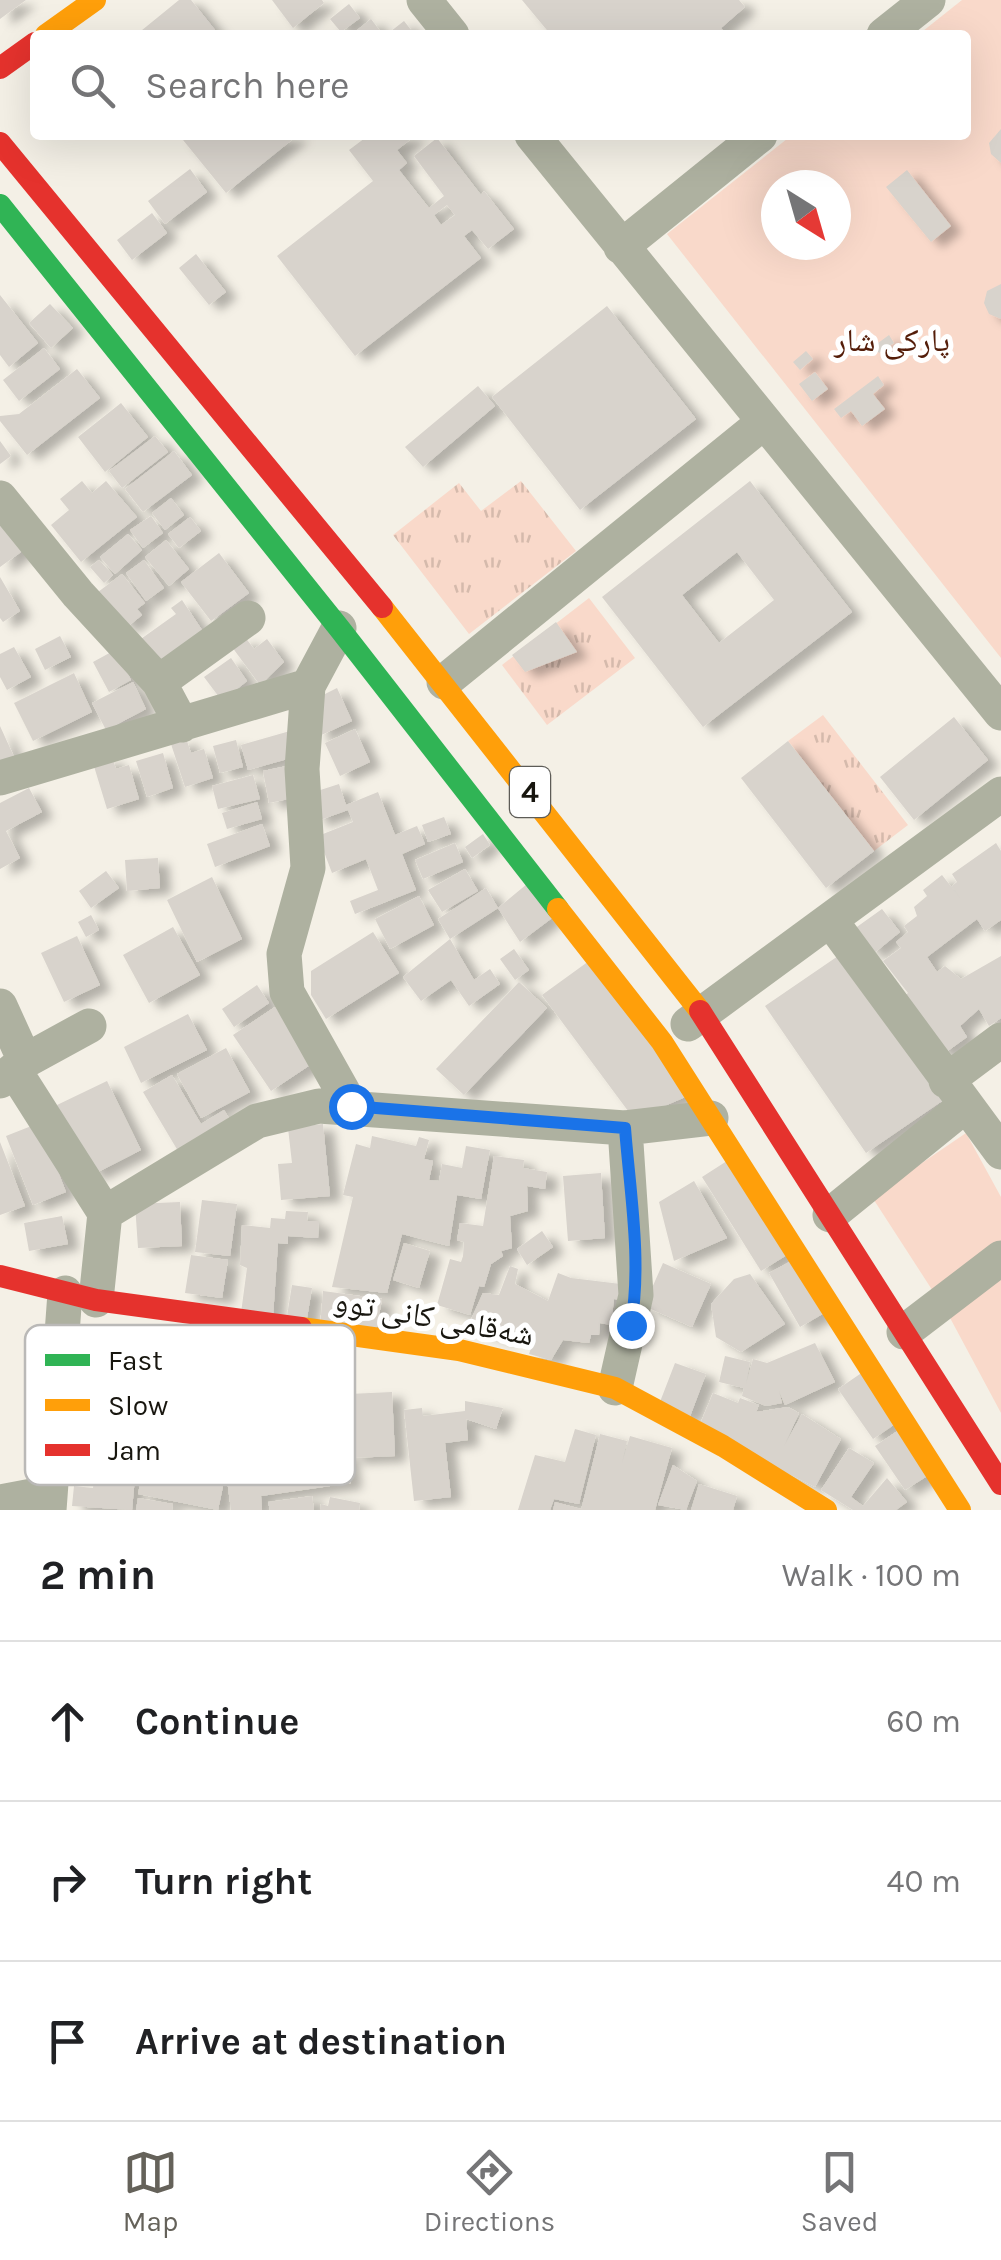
<!DOCTYPE html>
<html lang="en">
<head>
<meta charset="utf-8">
<style>
  :root { --surface:#fff; --page:#f6f6f6; --text:#202124; --muted:#757577; --line:#e0e0e0; --accent:#65625a }
  body { margin:0; font-family:Karla,"Noto Naskh Arabic",sans-serif; background:var(--page); color:var(--text) }
  .compass { position:absolute; left:761px; top:170px; width:90px; height:90px; border-radius:50%; background:var(--surface); box-shadow:0 10px 40px #0002; rotate:143deg }
  .stop { position:absolute; width:30px; height:30px; margin:-22px; border:8px solid #1a73e8; border-radius:50%; background:#fff }
  .stop.end { background:#1a73e8; border-color:#fff; box-shadow:0 2px 10px #0008 }
  .list { margin:0; padding:0; list-style:none }
  h2 { display:flex; justify-content:space-between; align-items:center; height:130px; margin:0; padding:0 40px; font-size:42px }
  h2 small { font-size:32px; font-weight:400; color:var(--muted) }
  .list li { display:grid; grid-template-columns:65px 1fr auto; gap:30px; align-items:center; box-sizing:border-box; height:160px; padding:0 40px; border-top:2px solid var(--line) }
  .list b { display:block; font-size:38px; white-space:nowrap }
  .list em { font-size:32px; font-style:normal; color:var(--muted) }
  .icon { flex:none; width:55px; height:55px; fill:none; stroke:currentColor; stroke-width:2; stroke-linecap:round; stroke-linejoin:round }
  .map { position:relative; flex:none; width:1001px; height:1510px; overflow:hidden }
  .search { position:absolute; background:var(--surface); box-shadow:0 10px 40px #0002; left:30px; right:30px; top:30px; height:110px; display:flex; align-items:center; gap:25px; box-sizing:border-box; padding:0 35px; border-radius:10px; color:var(--muted); font-size:38px }
  .sheet { height:610px; background:var(--surface) }
  nav { display:flex; justify-content:space-around; align-items:center; box-sizing:border-box; height:140px; border-top:2px solid var(--line); background:var(--surface); font-size:28px; color:var(--muted) }
  nav a { display:grid; justify-items:center; gap:5px }
  nav .on { color:var(--accent) }
  .map>svg:first-child { display:block }
  .grass { fill:url(#grass-tufts) }
  .green { fill:#f9d9ca; fill-rule:evenodd }
  .building { fill:#d8d3cc; fill-rule:evenodd; filter:url(#shadow) }
  .lines { fill:none; stroke-linecap:round; stroke-linejoin:round }
  .street { stroke:#aeb1a0; stroke-width:35 }
  .fast { stroke:#30b455; stroke-width:22 }
  .slow { stroke:#ff9f0a; stroke-width:22 }
  .jam { stroke:#e5322d; stroke-width:22 }
  .route { stroke:#1a73e8; stroke-width:12 }
  .labels { text-anchor:middle; stroke-width:10; stroke-linejoin:round; paint-order:stroke }
  .shield { fill:#fff; stroke:#5d5c57; stroke-width:2.5 }
  .shield-label { font-size:30px; font-weight:bold; fill:#18160f }
  .park-label { font-size:32px; fill:#541d09; stroke:#fff }
  .street-label { font-size:32px; fill:#18160f; stroke:#fff }
  .key { fill:#fff; stroke:#bab9b7; stroke-width:2.5 }
  .key-label { font-size:28px; fill:#18160f }
</style>
</head>
<body>
<div class="map">
<svg width="1001" height="1510" viewBox="0 0 1001 1510">
  <defs>
    <pattern id="grass-tufts" width="24" height="20" patternUnits="userSpaceOnUse" patternTransform="scale(2.5)"><rect width="24" height="20" fill="#f9d9ca"/><path d="M3 7l-1-3M5 7V3M7 7l1-3M15 17l-1-3M17 17v-4M19 17l1-3" fill="none" stroke="#d5baac"/></pattern>
    <filter id="shadow"><feDropShadow dx="11" dy="6" stdDeviation="5" flood-color="#0004"/></filter>
  </defs>
  <rect width="100%" height="100%" fill="#f4f0e6"/>
  <path class="grass" d="M521,481L576,551L469,634L393,535L459,483L481,511Z
    M589,598L635,658L547,725L502,665Z
    M823,715L908,825L874,851L788,741Z"/>
  <path class="green" d="M962,0H1001V658L667,234L792,135H966V35H918ZM776,185H836V245H776Z
    M966,1133L1001,1197V1413L949,1316L872,1197Z"/>
  <path class="building" d="M0,0H26L0,19Z
    M179,0H191L219,35H136Z
    M272,0H322L324,3L293,28Z
    M522,0H739L745,7L721,28L724,32L720,35H551Z
    M349,4L360,18L341,32L330,19Z
    M371,19L383,35H351Z
    M404,21L415,35H386Z
    M1001,129V163L991,154L989,143Z
    M179,135H298L226,193Z
    M369,135H416L397,150L407,163L399,170L429,208L444,196L414,156L437,138L481,195L484,191L514,229L488,249L472,230L464,236L481,258L355,356L277,256L373,181L349,150ZM447,205L455,215L441,225L434,215Z
    M190,169L207,192L165,224L148,201Z
    M907,170L951,226L931,242L886,187Z
    M152,213L167,233L132,260L117,240Z
    M196,254L226,292L209,305L179,268Z
    M1001,284V319L989,314L984,303L987,291Z
    M0,295L38,343L9,367L0,355Z
    M50,304L73,328L51,348L29,323Z
    M607,306L696,419L580,510L492,397Z
    M889,335L894,343L879,353L874,346Z
    M44,348L60,369L19,401L3,380Z
    M806,351L813,359L800,370L793,362Z
    M77,369L100,398L27,455L0,421V416L19,414Z
    M815,372L828,389L812,401L799,384Z
    M878,376L884,385L873,394L885,409L862,426L851,411L841,418L834,409Z
    M478,386L495,406L423,467L405,447Z
    M121,403L148,437L105,472L78,437Z
    M155,436L168,452L122,488L109,471Z
    M0,441L11,456L0,464Z
    M174,451L192,475L143,512L125,489Z
    M82,481L92,493L106,481L137,517L81,562L51,525L69,510L60,499Z
    M750,481L852,612L703,727L602,597ZM737,552L774,600L719,643L682,595Z
    M171,498L184,515L165,530L152,513Z
    M151,516L163,533L143,548L130,530Z
    M190,517L201,531L179,548L168,534Z
    M0,523L28,547L0,567Z
    M128,534L142,550L115,574L100,557Z
    M166,540L189,569L169,586L145,557Z
    M219,553L249,593L211,621L181,582Z
    M99,560L113,575L104,583L90,567Z
    M144,560L164,588L146,601L126,573Z
    M122,574L145,603L137,609L142,615L126,628L98,592Z
    M0,577L20,611L3,622L0,618Z
    M182,600L202,630L154,664L138,641L176,614L171,608Z
    M556,622L577,652L525,672L512,655Z
    M60,636L71,657L45,670L35,649Z
    M245,637L254,649L267,639L284,662L260,685L232,647Z
    M14,647L31,677L7,690L0,677V654Z
    M115,650L131,680L109,692L93,662Z
    M231,658L247,681L222,701L204,677Z
    M74,673L92,712L33,741L14,703Z
    M133,682L146,709L106,730L92,703Z
    M337,688L352,721L317,737L315,699Z
    M954,717L988,760L914,820L880,777Z
    M0,726L15,759L0,766Z
    M355,729L370,762L340,776L325,743Z
    M290,731L291,758L248,770L241,745Z
    M186,738L191,753L204,749L213,778L185,787L171,744Z
    M236,740L243,767L220,773L213,746Z
    M788,741L874,851L826,888L741,778Z
    M163,753L173,788L147,797L136,761Z
    M112,757L116,769L129,765L139,799L107,809L93,763Z
    M287,766L293,798L269,803L263,771Z
    M253,775L260,799L218,809L212,786Z
    M339,784L346,805L378,792L395,835L417,826L425,844L402,854L416,890L355,914L350,901L378,890L366,859L332,873L318,836L353,822L348,810L317,821L308,794Z
    M29,788L42,812L6,831L20,858L0,869V803Z
    M257,802L262,819L227,829L222,813Z
    M444,817L451,834L428,842L422,825Z
    M262,824L270,846L215,867L207,844Z
    M483,834L490,845L472,858L465,847Z
    M455,843L463,862L423,879L415,860Z
    M996,843L1001,851V920L985,931L977,919L927,957L937,972L945,966L961,979L1001,956V1018L989,1026L979,1009L960,1026L967,1037L942,1055L899,1000L908,993L883,961L901,948L896,942L908,932L904,926L917,916L914,907L927,896L923,890L942,875L960,898L952,886L957,882L952,874Z
    M158,858L160,888L127,891L125,860Z
    M465,869L478,891L442,912L428,890Z
    M106,871L119,888L91,908L79,891Z
    M212,877L242,939L197,962L167,900Z
    M527,884L552,918L520,942L498,908Z
    M486,888L498,908L450,939L438,919Z
    M419,896L434,925L390,949L375,919Z
    M882,909L900,932L873,954L854,929Z
    M91,915L99,930L86,937L78,922Z
    M173,927L200,975L149,1003L123,955Z
    M373,932L399,973L326,1019L311,995V971Z
    M77,936L100,985L64,1002L41,953Z
    M450,939L474,980L490,969L500,984L469,1006L451,980L421,1001L403,977Z
    M514,949L529,970L515,980L500,959Z
    M841,954L942,1101L866,1153L765,1006Z
    M589,961L690,1095L634,1119L542,995Z
    M519,982L547,1008L464,1095L436,1069Z
    M257,985L269,1003L234,1027L222,1009Z
    M275,1007L313,1063L271,1091L233,1035Z
    M188,1014L207,1050L141,1083L124,1047Z
    M226,1048L250,1092L201,1118L177,1074Z
    M172,1075L201,1124L224,1110L230,1120L178,1151L143,1092Z
    M107,1081L141,1150L92,1175L57,1105Z
    M39,1123L66,1192L33,1205L6,1136Z
    M323,1124L330,1196L281,1200L278,1164L292,1163L288,1128Z
    M372,1136L416,1146L419,1137L429,1140L424,1159L433,1161L429,1180L439,1181L442,1164L462,1168L466,1146L490,1150L481,1199L457,1195L449,1246L402,1234L387,1293L332,1287L353,1197L343,1195L356,1144L370,1148Z
    M0,1142L25,1206L0,1215Z
    M494,1156L524,1160L523,1168L547,1172L545,1189L527,1186L528,1211L510,1216L512,1248L501,1251L503,1256L491,1264L484,1287L479,1286L470,1315L437,1305L450,1259L461,1262L463,1256L464,1242L457,1240L460,1223L483,1226Z
    M730,1159L790,1253L761,1271L702,1177Z
    M601,1173L605,1238L568,1241L563,1176Z
    M694,1181L727,1238L674,1261L659,1202Z
    M202,1200L237,1204L230,1256L195,1252Z
    M180,1202L182,1246L138,1248L135,1204Z
    M286,1211L308,1212L307,1221H319L318,1238L288,1236V1244L278,1243L273,1317L241,1313L247,1268L240,1265L242,1225L270,1228L271,1218L285,1219Z
    M62,1216L68,1244L29,1251L24,1223Z
    M542,1231L553,1247L527,1265L517,1249Z
    M404,1243L430,1251L419,1288L393,1280Z
    M191,1255L228,1260L222,1298L185,1293Z
    M795,1259L826,1312L800,1327L769,1273Z
    M663,1263L711,1284L692,1327L644,1306Z
    M510,1266L518,1269L515,1284L548,1301L558,1273L571,1278L629,1285L627,1300L614,1299L611,1325L600,1323L599,1335H591L589,1343L563,1340L551,1360L529,1354L534,1339L508,1329L504,1339L468,1326L483,1293L499,1295Z
    M750,1274L785,1324L741,1352L716,1337L711,1304L734,1279Z
    M292,1285L312,1288L306,1324L286,1322Z
    M323,1291L382,1299L376,1333L320,1327Z
    M815,1343L835,1382L785,1405L779,1391L782,1403L766,1406L742,1396L744,1388L719,1382L725,1356L750,1362L746,1384L753,1359L767,1363Z
    M675,1363L706,1374L689,1419L658,1407Z
    M863,1372L898,1422L873,1439L838,1389Z
    M392,1392L395,1456L352,1458L349,1394Z
    M713,1393L738,1403L740,1398L759,1405L756,1412L788,1407L799,1413L784,1446L802,1414L841,1439L815,1487L698,1429Z
    M465,1401L503,1408L496,1429L466,1419L468,1440L445,1443L451,1497L414,1501L404,1410L422,1408L423,1416L465,1411Z
    M902,1428L932,1473L905,1490L875,1446Z
    M575,1429L596,1435L579,1504L554,1499L550,1510H518L535,1455L565,1462Z
    M296,1434L299,1457L347,1450L351,1483L261,1496L262,1510H231L226,1472L218,1510L138,1494L150,1436L195,1446L192,1463L226,1470L225,1464L234,1445L242,1436L259,1439Z
    M600,1434L627,1441L622,1463L630,1436L672,1448L655,1510H581Z
    M849,1448L874,1463L851,1497L863,1506L887,1478L907,1502L896,1510H853L821,1490Z
    M97,1451L137,1455L132,1510L72,1506L74,1486L93,1488Z
    M673,1465L697,1481L686,1510L658,1505Z
    M699,1484L737,1496L733,1510H691Z
    M312,1496L314,1510H270L268,1502Z
    M330,1497L360,1503L359,1510H320L321,1504L328,1506Z
    M138,1498L173,1504L172,1510H136Z
    M555,1502L581,1509V1510H553Z"/>
  <g class="lines">
    <path class="street" d="M424,0L452,35
      M884,35L928,0
      M532,135L1001,713
      M621,247L760,135
      M0,498L78,594L159,682L182,725
      M339,628L308,686L302,769L308,868L284,954L287,992L351,1106
      M159,682L248,618
      M444,682L764,422
      M0,778L308,686
      M831,921L1001,1152
      M0,1006L25,1061
      M688,1024L1001,794
      M14,1070L105,1213L96,1300
      M0,1081L25,1061L89,1026
      M946,1081L1001,1040
      M105,1213L257,1121L319,1106L625,1128L711,1118
      M830,1215L966,1105
      M904,1332L1001,1258
      M615,1388L636,1295L625,1128
      M0,1502L48,1493
      M49,1510L65,1293"/>
    <path class="fast" d="M0,205L339,628L558,909"/>
    <path class="slow" d="M46,35L95,0
      M382,607L700,1011
      M558,909L662,1042L960,1510
      M301,1328L459,1350L615,1388L723,1446L826,1510"/>
    <path class="jam" d="M0,68L35,43
      M0,143L382,607
      M700,1011L1001,1484
      M0,1276L96,1300L301,1328"/>
  </g>
  <g class="lines">
    <path class="route" d="M351,1106L625,1128C630,1193 642,1261 631,1325"/>
  </g>
  <g class="labels">
    <rect class="shield" x="510" y="767" width="40" height="50" rx="8"/>
    <g class="shield-label">
      <text x="530" y="802">4</text>
    </g>
    <g class="park-label">
      <text x="892" y="351">پاركى شار</text>
    </g>
    <g class="street-label">
      <text transform="translate(434 1317) rotate(10)" y="11">شەقامی کانی توو</text>
    </g>
  </g>
  <rect x="25" y="1325" width="330" height="160" rx="15" class="key"/>
  <rect x="45" y="1354" width="45" height="12" fill="#30b455"/>
  <rect x="45" y="1399" width="45" height="12" fill="#ff9f0a"/>
  <rect x="45" y="1444" width="45" height="12" fill="#e5322d"/>
  <g class="key-label">
    <text x="108" y="1370">Fast</text>
    <text x="108" y="1415">Slow</text>
    <text x="108" y="1460">Jam</text>
  </g>
</svg>
<svg class="compass" viewBox="-18 -18 36 36"><path d="M0-13l5 13h-10z" fill="#e53935"/><path d="M0 13l5-13h-10z" fill="#757577"/></svg>
<div class="stop" style="left:351px;top:1106px"></div>
<div class="stop end" style="left:631px;top:1325px"></div>
<div class="search"><svg class="icon" aria-label="search" viewBox="0 0 24 24"><circle cx="10" cy="10" r="6"/><path d="M15 15l6 6"/></svg>Search here</div>
</div>
<section class="sheet">
<h2>2 min<small>Walk · 100 m</small></h2>
<ul class="list">
<li><svg class="icon" aria-label="ahead" viewBox="0 0 24 24"><path d="M12 20V5M6 11l6-6 6 6"/></svg><div><b>Continue</b></div><em>60 m</em></li>
<li><svg class="icon" aria-label="right" viewBox="0 0 24 24"><path d="M7 20v-9h11M14 6l5 5-5 5"/></svg><div><b>Turn right</b></div><em>40 m</em></li>
<li><svg class="icon" aria-label="arrive" viewBox="0 0 24 24"><path d="M6 21V4h12l-3 4 3 4H6"/></svg><div><b>Arrive at destination</b></div></li>
</ul>
</section>
<nav>
<a class="on"><svg class="icon" aria-label="map" viewBox="0 0 24 24"><path d="M3 6l6-2 6 2 6-2v14l-6 2-6-2-6 2zM9 4v14M15 6v14"/></svg>Map</a>
<a><svg class="icon" aria-label="directions" viewBox="0 0 24 24"><path d="M12 3l9 9-9 9-9-9zM9 14v-3h6M13 9l2 2-2 2"/></svg>Directions</a>
<a><svg class="icon" aria-label="saved" viewBox="0 0 24 24"><path d="M7 4h10v16l-5-4-5 4z"/></svg>Saved</a>
</nav>
</body>
</html>
